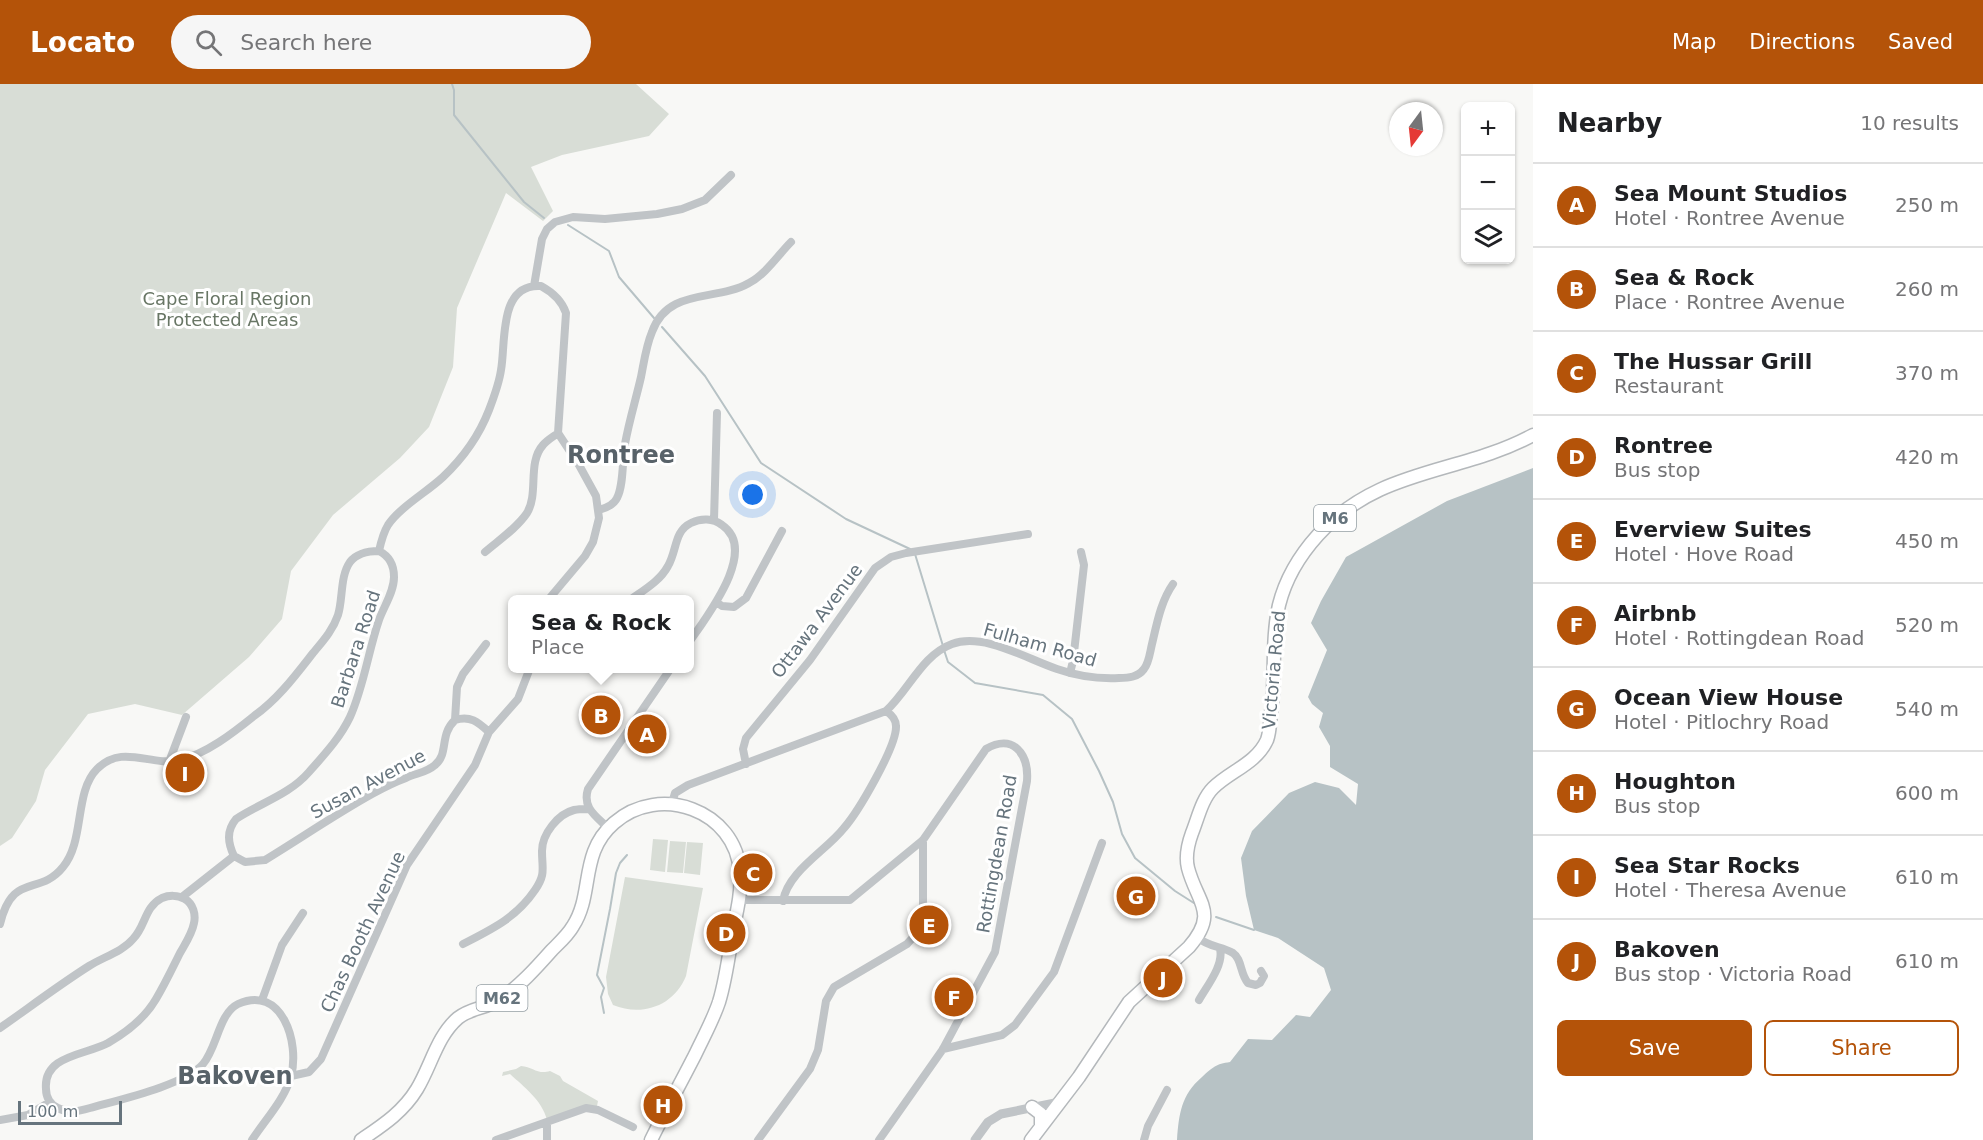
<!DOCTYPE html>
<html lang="en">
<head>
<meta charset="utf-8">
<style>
  :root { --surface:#fff; --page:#f6f6f6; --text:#202124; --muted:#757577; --line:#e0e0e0; --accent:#b45309 }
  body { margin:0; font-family:"DejaVu Sans",sans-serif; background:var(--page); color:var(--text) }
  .controls { position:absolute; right:18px; top:18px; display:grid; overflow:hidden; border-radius:9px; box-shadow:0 2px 4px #0004 }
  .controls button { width:54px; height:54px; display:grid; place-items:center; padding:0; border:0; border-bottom:2px solid var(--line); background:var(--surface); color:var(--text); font:30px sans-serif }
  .compass { position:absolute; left:1389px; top:18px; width:54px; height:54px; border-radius:50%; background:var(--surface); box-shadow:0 2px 4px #0004; rotate:195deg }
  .scale { position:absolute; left:18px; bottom:15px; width:104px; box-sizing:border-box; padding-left:6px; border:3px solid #66747d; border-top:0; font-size:16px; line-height:21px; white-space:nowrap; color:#66747d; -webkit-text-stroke:4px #fff; paint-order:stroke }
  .you { position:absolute; left:753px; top:411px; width:21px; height:21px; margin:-15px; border:4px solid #fff; border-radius:50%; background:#1a73e8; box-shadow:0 0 0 9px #1a73e833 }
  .badge { display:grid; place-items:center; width:39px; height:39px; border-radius:50%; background:var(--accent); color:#fff; font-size:20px; font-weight:700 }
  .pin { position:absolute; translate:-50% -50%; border:3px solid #fff; box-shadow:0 2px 6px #0006 }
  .popup { position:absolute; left:508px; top:511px; width:186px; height:78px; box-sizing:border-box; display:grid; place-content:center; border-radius:9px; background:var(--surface); filter:drop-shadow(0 2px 4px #0005); font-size:20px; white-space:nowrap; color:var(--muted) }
  .popup b { font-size:22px; color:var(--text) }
  .popup::after { content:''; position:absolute; left:50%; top:100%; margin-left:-12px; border:12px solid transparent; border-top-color:var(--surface) }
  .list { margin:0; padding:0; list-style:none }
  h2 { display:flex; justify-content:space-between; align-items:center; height:78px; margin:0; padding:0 24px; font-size:26px }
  h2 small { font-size:20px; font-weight:400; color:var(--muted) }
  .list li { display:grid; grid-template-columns:39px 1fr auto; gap:18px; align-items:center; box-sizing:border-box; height:84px; padding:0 24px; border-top:2px solid var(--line) }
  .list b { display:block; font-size:22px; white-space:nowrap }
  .list p { margin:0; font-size:20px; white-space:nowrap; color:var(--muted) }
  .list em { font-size:20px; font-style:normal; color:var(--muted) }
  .actions { display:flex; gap:12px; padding:18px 24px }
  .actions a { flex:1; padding:14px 0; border:2px solid var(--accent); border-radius:9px; text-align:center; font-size:21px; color:var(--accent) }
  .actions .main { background:var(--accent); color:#fff }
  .icon { flex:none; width:33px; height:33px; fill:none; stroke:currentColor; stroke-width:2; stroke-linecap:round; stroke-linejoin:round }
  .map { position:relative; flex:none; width:1533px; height:1056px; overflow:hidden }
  header { display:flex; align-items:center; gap:36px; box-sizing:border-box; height:84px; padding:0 30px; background:var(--accent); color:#fff }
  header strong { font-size:28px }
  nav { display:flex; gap:33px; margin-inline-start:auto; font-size:21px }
  .search { width:420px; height:54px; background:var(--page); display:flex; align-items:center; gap:15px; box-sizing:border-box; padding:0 21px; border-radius:33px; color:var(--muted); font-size:22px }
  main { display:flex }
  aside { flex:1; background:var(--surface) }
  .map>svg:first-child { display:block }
  .green { fill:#d8ddd6 }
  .water { fill:#b7c2c5 }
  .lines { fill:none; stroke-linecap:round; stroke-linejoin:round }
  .stream { stroke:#b7c2c5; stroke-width:2 }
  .primary-casing { stroke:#b4b8bb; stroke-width:15 }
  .minor { stroke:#c0c4c7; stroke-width:8 }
  .tertiary { stroke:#c0c4c7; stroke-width:9 }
  .primary { stroke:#fff; stroke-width:12 }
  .labels { text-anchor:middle; stroke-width:6; stroke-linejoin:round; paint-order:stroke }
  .shield { fill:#fff; stroke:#949ea4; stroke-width:1.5 }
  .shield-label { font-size:16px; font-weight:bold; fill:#66747d }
  .park-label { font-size:18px; fill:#687665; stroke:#fff }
  .street-label { font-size:18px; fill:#66747d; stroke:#fff }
  .district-label { font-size:24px; font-weight:bold; fill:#586269; stroke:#fff }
</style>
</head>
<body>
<header>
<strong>Locato</strong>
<div class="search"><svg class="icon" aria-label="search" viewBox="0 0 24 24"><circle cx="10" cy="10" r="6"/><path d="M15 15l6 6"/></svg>Search here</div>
<nav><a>Map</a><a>Directions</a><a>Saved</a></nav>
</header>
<main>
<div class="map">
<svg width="1533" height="1056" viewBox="0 0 1533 1056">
  <rect width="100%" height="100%" fill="#f8f8f6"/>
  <path class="green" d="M0,0H636L669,30L649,52L562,71L531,83L553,127L543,137L506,109L457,224L453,283L429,343L400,374L333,431L291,487L282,535L249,573L182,631L135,620L88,630L45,686L36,717L12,754L0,762Z
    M653,755L668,756L665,788L650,786Z
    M670,757L686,758L683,789L667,788Z
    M687,758L703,759L700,791L684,789Z
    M625,793L703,804L686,892C674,922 642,933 613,921L608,910L606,893Z
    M521,982C533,983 538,991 550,987L560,992L563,997L598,1017L597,1022L547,1036C542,1016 524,1003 510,990L502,992L503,988L516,985Z"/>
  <path class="water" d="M1533,384V1056H1177C1179,1030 1181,1011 1202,993C1213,983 1216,980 1230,978L1248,955L1272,956L1296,931L1310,933L1331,906L1324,884L1278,854L1254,846L1246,812L1241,774L1252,747L1289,709L1315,698L1339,704L1356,721L1358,700L1330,683V662L1319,643L1323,629L1312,620L1308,613L1327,566L1311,539L1321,517L1346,473L1447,417Z"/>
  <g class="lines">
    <path class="stream" d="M452,0L454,6V31L524,118L544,134
      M568,141L609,167L619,193L654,234
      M662,243L705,292L761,379L846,435L910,465
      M915,470L943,562
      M944,566L948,578L975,599L1043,611L1072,635L1099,687L1113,718L1122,750L1135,774L1175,807L1197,821
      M1216,833L1254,846
      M604,929L601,913L604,904L597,891L610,825L616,789L620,779L627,771"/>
    <g class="primary-casing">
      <path id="primary" d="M1032,1023L1041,1030V1043
        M361,1056C383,1041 403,1028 417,1005C431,982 437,952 458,934C470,924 487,924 499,916C519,903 536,884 552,866C559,859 568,851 573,842C594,810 579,769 614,739C659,699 736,726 740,788C742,807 737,827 733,846C729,870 726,895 719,918C713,936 703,954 695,971C680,1000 665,1028 651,1056
        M1031,1056L1079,993L1129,918L1189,863C1219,828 1197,819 1188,784C1185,772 1188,760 1192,749C1198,734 1202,715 1213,704C1230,687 1256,680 1267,656C1270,648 1270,638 1271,629C1276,594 1271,556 1279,521C1286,493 1299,472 1318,451C1379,383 1459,391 1533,351"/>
    </g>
    <path class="minor" d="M534,202L542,155L547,145L555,138L573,133L605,135L657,130L682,125L705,116L731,91
      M599,426C606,424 614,421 617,414C624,401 622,375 625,360C629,337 636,315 641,293C644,278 646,262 652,248C668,203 716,218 749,199C766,190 778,171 791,158
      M714,436L717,329
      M379,467C381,458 383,449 388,441C400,423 427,408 443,393C463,374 479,352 489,326C494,313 499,300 501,286C506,259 498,199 541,202C552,208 562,217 566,229L558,349L579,381L596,412L599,434L593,458L585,472L548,516
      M485,468C499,456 517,444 527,429C539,409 527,379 543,361C547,356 553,353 558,349
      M630,516C644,506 660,497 668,482C677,467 674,447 691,439C701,434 713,434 722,441C759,466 707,532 690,557
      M716,518L722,522L734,523L746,514L782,447
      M1070,589L1073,577L1084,481L1081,468
      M455,636L457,603L463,590L486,560
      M169,678L186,633
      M746,680L743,665L746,654L810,576L875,484L891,473L906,469L1028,450
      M672,719L675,709L688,701L886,627C909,606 922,571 952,560C983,548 1027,575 1057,585C1077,592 1098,595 1119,594C1129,594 1138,593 1144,585C1149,579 1150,568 1152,560C1157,539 1161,517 1173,500
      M608,744C596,732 582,724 588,705L671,584
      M234,772C228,759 226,747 236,735C260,719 289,711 309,688C324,671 340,654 350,633C364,602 368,568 379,536C384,522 394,508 394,493C394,481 389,472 379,467
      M234,772L245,778L265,776C301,754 336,730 372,710C383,704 395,698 406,694C416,689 426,689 435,681C449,670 439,651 455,636C470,631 478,638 489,648
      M182,813L234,772
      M739,816H850L923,756L986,665C1013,649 1029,670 1027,697L995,868L943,965L879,1056
      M783,817C788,787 826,767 844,744C858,728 897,662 896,642C896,635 892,631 886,627
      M0,840C13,787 39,813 63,783C85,757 74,708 97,685C123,659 150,683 180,676C206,670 233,649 254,632C278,615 295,592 313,569C323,557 333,546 338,531C343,515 340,492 350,478C357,469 368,467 379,467
      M1197,853C1208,863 1221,862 1233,869C1242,875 1240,890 1248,899L1256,901L1260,899L1264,892L1261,887
      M463,860C492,845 516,834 535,806C546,790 542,785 542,767C542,750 558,730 574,726C578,725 583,725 588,725
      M262,916L282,861L303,829
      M1199,916C1207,902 1224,881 1220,865
      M0,944C30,923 59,901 89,882C103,873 122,868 133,855C146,842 144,823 162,814C169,811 178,811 185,815C193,820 196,830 194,839C192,850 185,860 180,869C172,885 165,900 156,915C145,934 127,948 108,959C86,971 43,971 46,1005C46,1013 50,1021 58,1024C68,1030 79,1027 90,1024C118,1016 185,1001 203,980C217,964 219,929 238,920C282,900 300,959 291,992C285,1015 265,1036 252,1056
      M943,965L1002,951L1015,941L1054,888L1102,759
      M291,992L309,988L321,975L407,781L475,681L489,648L518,615L530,584
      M0,1036L28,1031L50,1018
      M547,1039V1056
      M496,1056L586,1024L598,1026L633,1043
      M758,1056L810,985L818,966L826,917L834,903L907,860L917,849L923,832V756
      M1144,1056L1148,1042L1167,1006"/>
    <path class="tertiary" d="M975,1056L988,1038L1001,1030L1060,1018"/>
    <use href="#primary" class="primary"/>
  </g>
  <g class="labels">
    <g class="shield">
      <rect x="1314" y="421" width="42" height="26" rx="4.5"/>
      <rect x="476.5" y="901" width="51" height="26" rx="4.5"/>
    </g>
    <g class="shield-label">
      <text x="1335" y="440">M6</text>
      <text x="502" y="920">M62</text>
    </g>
    <g class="park-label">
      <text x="227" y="221">Cape Floral Region<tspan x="227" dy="21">Protected Areas</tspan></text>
    </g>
    <g class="street-label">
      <text transform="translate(817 537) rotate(-53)" y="6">Ottawa Avenue</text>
      <text transform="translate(1040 561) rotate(16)" y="6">Fulham Road</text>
      <text transform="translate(356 565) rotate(-72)" y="6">Barbara Road</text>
      <text transform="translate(1274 586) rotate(-85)" y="6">Victoria Road</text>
      <text transform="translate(368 700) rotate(-28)" y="6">Susan Avenue</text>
      <text transform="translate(997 770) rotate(-80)" y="6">Rottingdean Road</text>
      <text transform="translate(363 848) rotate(-65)" y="6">Chas Booth Avenue</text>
    </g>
    <g class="district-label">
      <text x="621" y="379">Rontree</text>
      <text x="235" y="1000">Bakoven</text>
    </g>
  </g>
</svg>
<div class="controls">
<button>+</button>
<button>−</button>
<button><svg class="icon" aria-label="layers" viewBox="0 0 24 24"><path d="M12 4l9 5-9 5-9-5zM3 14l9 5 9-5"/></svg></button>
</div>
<svg class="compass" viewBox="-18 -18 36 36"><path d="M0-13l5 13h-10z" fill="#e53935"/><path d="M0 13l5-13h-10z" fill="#757577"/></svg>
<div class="scale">100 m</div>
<div class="you"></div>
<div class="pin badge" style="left:647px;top:650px">A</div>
<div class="pin badge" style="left:601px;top:631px">B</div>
<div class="popup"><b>Sea &amp; Rock</b>Place</div>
<div class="pin badge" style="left:753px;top:789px">C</div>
<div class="pin badge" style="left:726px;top:849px">D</div>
<div class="pin badge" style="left:929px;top:841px">E</div>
<div class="pin badge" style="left:954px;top:913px">F</div>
<div class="pin badge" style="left:1136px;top:812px">G</div>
<div class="pin badge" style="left:663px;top:1021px">H</div>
<div class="pin badge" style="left:185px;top:689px">I</div>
<div class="pin badge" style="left:1163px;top:894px">J</div>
</div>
<aside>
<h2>Nearby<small>10 results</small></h2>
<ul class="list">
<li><span class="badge">A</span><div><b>Sea Mount Studios</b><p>Hotel · Rontree Avenue</p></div><em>250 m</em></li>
<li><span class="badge">B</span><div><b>Sea &amp; Rock</b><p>Place · Rontree Avenue</p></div><em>260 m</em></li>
<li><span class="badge">C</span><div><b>The Hussar Grill</b><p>Restaurant</p></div><em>370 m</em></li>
<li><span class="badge">D</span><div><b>Rontree</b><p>Bus stop</p></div><em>420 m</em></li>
<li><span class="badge">E</span><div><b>Everview Suites</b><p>Hotel · Hove Road</p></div><em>450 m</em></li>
<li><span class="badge">F</span><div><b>Airbnb</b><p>Hotel · Rottingdean Road</p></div><em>520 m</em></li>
<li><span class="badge">G</span><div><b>Ocean View House</b><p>Hotel · Pitlochry Road</p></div><em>540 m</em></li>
<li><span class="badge">H</span><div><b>Houghton</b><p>Bus stop</p></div><em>600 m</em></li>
<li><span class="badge">I</span><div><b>Sea Star Rocks</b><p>Hotel · Theresa Avenue</p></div><em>610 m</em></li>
<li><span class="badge">J</span><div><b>Bakoven</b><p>Bus stop · Victoria Road</p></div><em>610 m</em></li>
</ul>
<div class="actions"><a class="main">Save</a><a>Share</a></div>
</aside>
</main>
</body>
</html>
